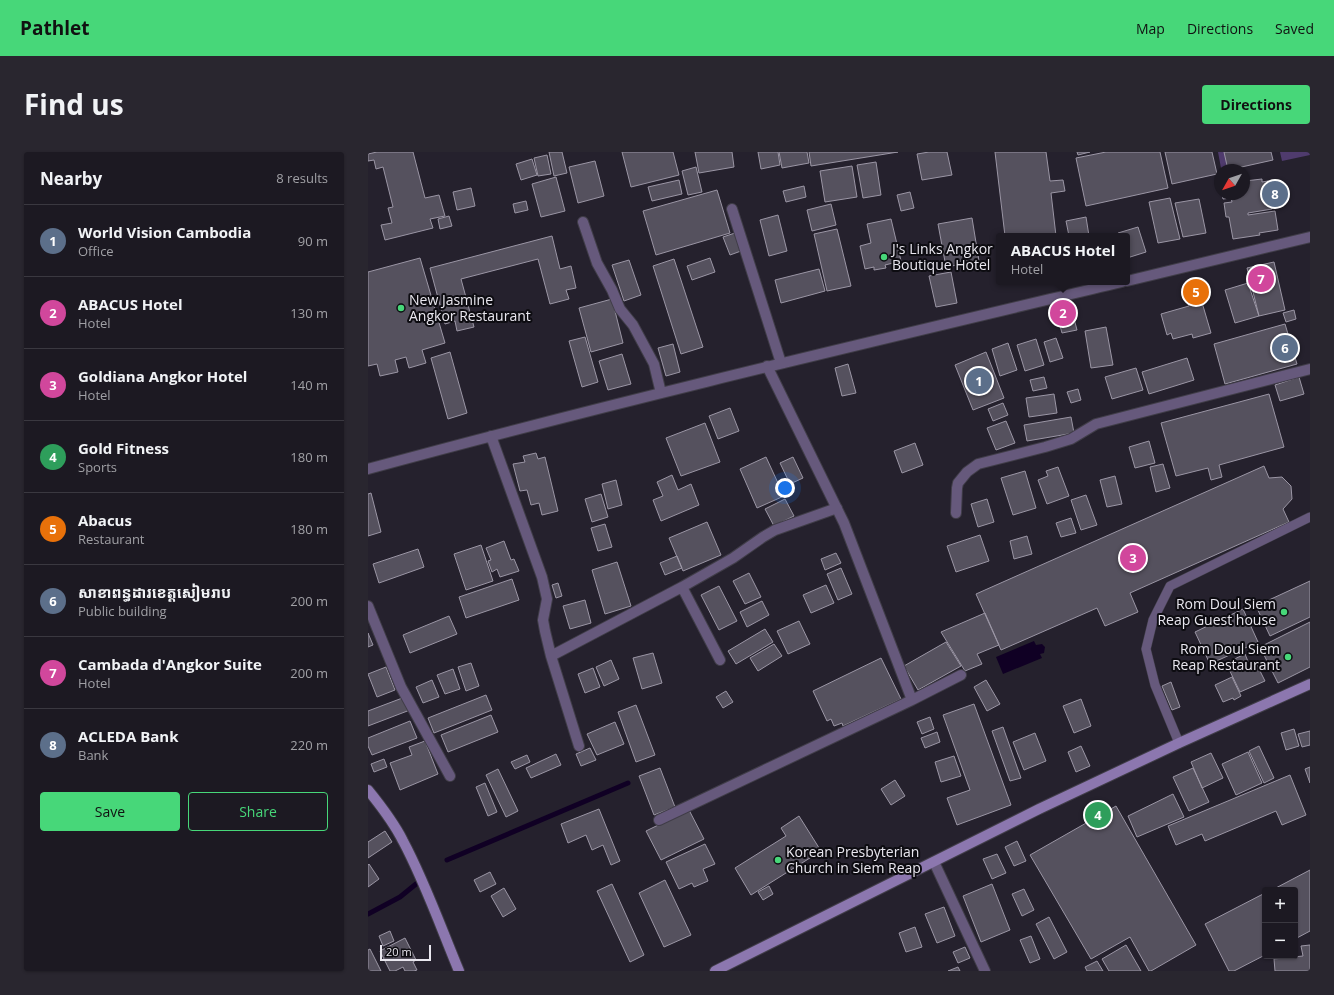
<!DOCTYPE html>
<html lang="en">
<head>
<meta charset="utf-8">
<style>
  :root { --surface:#1c1922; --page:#29262f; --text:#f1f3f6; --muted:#a0a0a5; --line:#3a3840; --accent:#47d779 }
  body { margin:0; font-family:"Open Sans","Noto Sans Khmer",sans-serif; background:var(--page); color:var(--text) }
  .controls { position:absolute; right:12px; bottom:12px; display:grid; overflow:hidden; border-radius:4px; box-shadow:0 1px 3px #0004 }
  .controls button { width:36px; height:36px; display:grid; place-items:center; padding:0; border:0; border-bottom:1px solid var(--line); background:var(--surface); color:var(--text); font:20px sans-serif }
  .compass { position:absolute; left:846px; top:12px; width:36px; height:36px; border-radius:50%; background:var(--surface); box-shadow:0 1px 3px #0004; rotate:230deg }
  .scale { position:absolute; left:12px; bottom:10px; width:51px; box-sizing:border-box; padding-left:4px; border:2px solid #e9e7ef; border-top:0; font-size:11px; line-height:14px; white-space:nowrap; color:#e9e7ef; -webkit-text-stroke:3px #0d0c11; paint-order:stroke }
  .you { position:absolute; left:417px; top:336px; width:14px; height:14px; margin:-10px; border:3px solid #fff; border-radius:50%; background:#1a73e8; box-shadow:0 0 0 6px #1a73e833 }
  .badge { display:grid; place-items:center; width:26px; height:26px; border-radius:50%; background:var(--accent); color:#fff; font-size:13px; font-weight:700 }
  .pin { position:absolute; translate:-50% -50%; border:2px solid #fff; box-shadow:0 1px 4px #0006 }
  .popup { position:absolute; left:628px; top:81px; width:134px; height:52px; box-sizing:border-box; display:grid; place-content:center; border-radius:4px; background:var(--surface); filter:drop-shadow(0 1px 3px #0005); font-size:13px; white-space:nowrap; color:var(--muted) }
  .popup b { font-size:15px; color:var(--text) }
  .popup::after { content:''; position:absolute; left:50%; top:100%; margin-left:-8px; border:8px solid transparent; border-top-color:var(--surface) }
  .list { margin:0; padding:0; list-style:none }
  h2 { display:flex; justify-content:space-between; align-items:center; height:52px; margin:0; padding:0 16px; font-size:17px }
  h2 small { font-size:13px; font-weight:400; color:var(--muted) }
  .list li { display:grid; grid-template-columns:26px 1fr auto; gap:12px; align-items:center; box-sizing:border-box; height:72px; padding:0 16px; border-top:1px solid var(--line) }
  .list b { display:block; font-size:15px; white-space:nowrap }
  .list p { margin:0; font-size:13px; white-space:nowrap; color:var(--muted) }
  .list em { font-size:13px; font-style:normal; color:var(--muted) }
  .actions { display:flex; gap:8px; padding:12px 16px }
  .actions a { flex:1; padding:9px 0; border:1px solid var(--accent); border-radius:4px; text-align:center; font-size:14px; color:var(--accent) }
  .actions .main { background:var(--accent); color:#111 }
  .map { position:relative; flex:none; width:942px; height:819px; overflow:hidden; border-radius:4px }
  header { display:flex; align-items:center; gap:24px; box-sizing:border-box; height:56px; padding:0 20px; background:var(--accent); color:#111 }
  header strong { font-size:19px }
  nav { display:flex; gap:22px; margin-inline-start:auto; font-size:14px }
  .intro { display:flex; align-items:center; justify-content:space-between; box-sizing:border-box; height:96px; padding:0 24px }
  h1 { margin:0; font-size:28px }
  .button { padding:10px 18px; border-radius:4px; background:var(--accent); color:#111; font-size:14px; font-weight:700 }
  main { display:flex; gap:24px; padding:0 24px }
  aside { flex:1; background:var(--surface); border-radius:4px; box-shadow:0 1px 3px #0004 }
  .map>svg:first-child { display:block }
  .green { fill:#4f3b6d }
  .water { fill:#100024 }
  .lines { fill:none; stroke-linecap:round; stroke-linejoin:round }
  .stream { stroke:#100024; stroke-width:5 }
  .building { fill:#55515e; stroke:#9b96a5 }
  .lane-casing { stroke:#403d48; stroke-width:10 }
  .street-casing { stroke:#403d48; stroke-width:12 }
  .secondary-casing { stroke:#403d48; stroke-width:12 }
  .lane { stroke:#66597c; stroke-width:9 }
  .street { stroke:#66597c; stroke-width:10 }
  .secondary { stroke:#8c77af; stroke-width:10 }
  .poi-dot { fill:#47d779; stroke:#0d0c11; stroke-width:1.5 }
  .labels { text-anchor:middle; stroke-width:4; stroke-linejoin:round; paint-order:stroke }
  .poi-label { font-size:14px; fill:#e9e7ef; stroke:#0d0c11; text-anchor:start }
</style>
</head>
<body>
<header>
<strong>Pathlet</strong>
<nav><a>Map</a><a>Directions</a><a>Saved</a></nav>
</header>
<div class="intro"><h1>Find us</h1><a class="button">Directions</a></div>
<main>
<aside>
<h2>Nearby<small>8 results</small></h2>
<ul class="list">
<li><span class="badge" style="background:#5c6f8a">1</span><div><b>World Vision Cambodia</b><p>Office</p></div><em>90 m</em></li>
<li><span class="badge" style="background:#d1479c">2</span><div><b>ABACUS Hotel</b><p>Hotel</p></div><em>130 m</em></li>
<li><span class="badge" style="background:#d1479c">3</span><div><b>Goldiana Angkor Hotel</b><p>Hotel</p></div><em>140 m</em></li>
<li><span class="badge" style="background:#2e9e5b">4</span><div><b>Gold Fitness</b><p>Sports</p></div><em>180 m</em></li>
<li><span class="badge" style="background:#e8710a">5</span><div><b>Abacus</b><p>Restaurant</p></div><em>180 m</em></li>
<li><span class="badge" style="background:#5c6f8a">6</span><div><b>សាខាពន្ធដារខេត្តសៀមរាប</b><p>Public building</p></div><em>200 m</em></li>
<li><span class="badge" style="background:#d1479c">7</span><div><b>Cambada d'Angkor Suite</b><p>Hotel</p></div><em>200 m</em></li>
<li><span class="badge" style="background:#5c6f8a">8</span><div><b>ACLEDA Bank</b><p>Bank</p></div><em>220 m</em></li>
</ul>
<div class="actions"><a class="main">Save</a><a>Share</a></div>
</aside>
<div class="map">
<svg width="942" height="819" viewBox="0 0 942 819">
  <rect width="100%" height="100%" fill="#25212d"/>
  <path class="green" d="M850,0H871L868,11L853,16Z
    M912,0H942V3L914,9Z"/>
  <path class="water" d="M666,489L668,493L674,492L677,495L676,501L672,502L674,506L635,522L628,505Z"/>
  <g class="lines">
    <path class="stream" d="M79,708L260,631
      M0,762L32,745L48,732"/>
  </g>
  <path class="building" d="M9,0H45L57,46L71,43L77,64L62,67L65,76L17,88L13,73L24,71L20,56L25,55L15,15L8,17L6,8L0,9V2Z
    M181,0H194L199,21L186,24Z
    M254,0H305L311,23L263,35Z
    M327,0H364L366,15L331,21Z
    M390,0H410L412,13L393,17Z
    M411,0H439L441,11L414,16Z
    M441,0H530L443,14Z
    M561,0H579L584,23L554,28L549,2Z
    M627,0H678L682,29L695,28L697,39L683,41L688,84H637Z
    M709,0H722L710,3Z
    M738,0H792L800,36L718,54L708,6Z
    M797,0H844L849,22L804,32Z
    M856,0H903L905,8L860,18Z
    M179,3L183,22L170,24L166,6Z
    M164,7L169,23L153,28L148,12Z
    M227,9L236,44L210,51L201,15Z
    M508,10L513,43L495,46L489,13Z
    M484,14L489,45L457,50L452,19Z
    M328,15L334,40L320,43L314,19Z
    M188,25L197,59L173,65L164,32Z
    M876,26L877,29L894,27V30L900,29L904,57L880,61V63L907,59L910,78L891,81L892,83L865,87L861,65H858L856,51L864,50L863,46L855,47L854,42H876Z
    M311,28L314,42L284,49L280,35Z
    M436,34L438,45L418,50L415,39Z
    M103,36L107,54L89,58L85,40Z
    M349,38L362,81L288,103L275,59Z
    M542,40L546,56L533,59L529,43Z
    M802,46L812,87L790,91L781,50Z
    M831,47L838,81L815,85L807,51Z
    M158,49L160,58L147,61L145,52Z
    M463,52L468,73L444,79L439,58Z
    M410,63L419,99L401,104L392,68Z
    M81,64L84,74L72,77L70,67Z
    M718,65L721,84H701L698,69Z
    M604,66L611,109L578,115L570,72Z
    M523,67L533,109L517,113L518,116L506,118V115L497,117L492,94L503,91L499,72Z
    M770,75L778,100L759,106V84H751L750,81Z
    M469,77L483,134L459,139L446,82Z
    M367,81L373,99L362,103L355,85Z
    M184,84L192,117L203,114L208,136L198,138L201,147L182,152L170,107L93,127L106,175L89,179L87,169L77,172L62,116Z
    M52,106L77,191L54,198L58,211L41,216L38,205L27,208L30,220L12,224L9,212L0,214V120Z
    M342,106L347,120L324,128L319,114Z
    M306,107L335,195L313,202L285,114Z
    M261,108L273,143L256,149L244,113Z
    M906,110L917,158L891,164L879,116Z
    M451,117L457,139L413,151L407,128Z
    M583,120L589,151L568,155L561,124Z
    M880,131L891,164L867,171L857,138Z
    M829,132L832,143L824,145L821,135Z
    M244,147L255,191L223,200L211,156Z
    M833,147L843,181L825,186L824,182L805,187L803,181L799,183L793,162L821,154L820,150Z
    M926,158L928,167L918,170L915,161Z
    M704,159L709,178L694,181L689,163Z
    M917,172L929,212L857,232L846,192Z
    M738,175L745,213L723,216L717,179Z
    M217,185L230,230L214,235L201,189Z
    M688,186L695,206L682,210L676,190Z
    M668,187L676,213L657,219L649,193Z
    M640,191L649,218L632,224L624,197Z
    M305,192L312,220L298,224L290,196Z
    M82,200L99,261L80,267L63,206Z
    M618,200L636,246L605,258L587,213Z
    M254,202L263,232L240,238L231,209Z
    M819,206L826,228L781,242L774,220Z
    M480,212L488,241L474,244L467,216Z
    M768,216L775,238L744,247L737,225Z
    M676,225L679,236L665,239L662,228Z
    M931,225L936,242L912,249L907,233Z
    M710,237L713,248L703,251L699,240Z
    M686,242L689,261L661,265L658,246Z
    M901,242L916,295L851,313L854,325L843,328L840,316L808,324L793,271Z
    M635,251L640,263L625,269L620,257Z
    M362,256L371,279L350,287L341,264Z
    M703,265L706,281L659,289L656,273Z
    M638,269L647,291L628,298L619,276Z
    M337,271L352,310L313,324L298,286Z
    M781,289L787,311L767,316L761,295Z
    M547,291L555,313L534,321L526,299Z
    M168,301L170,307L177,305L190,359L174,363L171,351L163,353L159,338L152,339L145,312L157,310L155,304Z
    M398,305L416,344L389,356L372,317Z
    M425,305L435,326L422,332L412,311Z
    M795,312L802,336L788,340L782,315Z
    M896,314L901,326L914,325L923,334L924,347L915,357L921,370L762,441L770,460L737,474L729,456L633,498L608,442Z
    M690,315L701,344L679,352L670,328L680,324L678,319Z
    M657,319L668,356L645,363L633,326Z
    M304,323L310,338L323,332L331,353L293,369L285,348L295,344L289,330Z
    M747,324L754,352L739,355L732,328Z
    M248,328L254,353L240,357L234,332Z
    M3,341L13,380L0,384V342Z
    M233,342L240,365L224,370L217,347Z
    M718,343L729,373L713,378L703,348Z
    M417,347L426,364L406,374L397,357Z
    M619,347L626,370L610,375L603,352Z
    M703,366L708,381L693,385L688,371Z
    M339,370L353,403L315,419L301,386Z
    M237,372L244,395L230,399L223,376Z
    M612,383L621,409L588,420L579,394Z
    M659,384L664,402L646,407L642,389Z
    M136,389L143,408L146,407L151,419L132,425L129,417L124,420L120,409L123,408L118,396Z
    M113,393L125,429L98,438L86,402Z
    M50,397L56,415L11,431L5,412Z
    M468,401L473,411L457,418L453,407Z
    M309,404L314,416L297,423L292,411Z
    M249,410L263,454L237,462L224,418Z
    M473,416L484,442L470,448L459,422Z
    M381,421L393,445L377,452L365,429Z
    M144,427L151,448L98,466L91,445Z
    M942,429V465L902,484L888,454Z
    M190,431L194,444L188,446L184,433Z
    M458,433L466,451L443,461L435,443Z
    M351,434L369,469L351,478L333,443Z
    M217,448L223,471L202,477L195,454Z
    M394,449L401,463L379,475L372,460Z
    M875,457L890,490L842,512L827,480Z
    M617,461L631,493L609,502L614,512L597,519L573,480Z
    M81,464L89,482L42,501L35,483Z
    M431,469L442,492L420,502L409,479Z
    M942,470V515L910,531L892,495Z
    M397,477L405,490L368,512L360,499Z
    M0,481L5,493L0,495Z
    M578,490L593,514L550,538L536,514Z
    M406,492L414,504L390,519L382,506Z
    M285,501L294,531L274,537L265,506Z
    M877,502L881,512L887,509L897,529L872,540L858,511Z
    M513,506L533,547L475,574L474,571L466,574L463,567L459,569L445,539Z
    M243,508L251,527L236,534L228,515Z
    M103,511L111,534L98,539L90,515Z
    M18,515L27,538L9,545L0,522Z
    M225,516L232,535L217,541L210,522Z
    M85,517L92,537L77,542L69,523Z
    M864,525L873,544L866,548L865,546L855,550L847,533Z
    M64,528L71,545L55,551L48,535Z
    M618,528L632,552L619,559L606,535Z
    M803,530L812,555L804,558L794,534Z
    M358,539L365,550L355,556L348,545Z
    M118,543L124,558L66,581L60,566Z
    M37,545L42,558L0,574V559Z
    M713,547L723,574L706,581L695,554Z
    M606,552L643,653L589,673L579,646L602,638L575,563Z
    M268,553L287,603L268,610L250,560Z
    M123,563L130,580L80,600L73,583Z
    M562,565L566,577L554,582L549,570Z
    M42,569L49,586L4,603L0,594V586Z
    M247,570L256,592L229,603L219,582Z
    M635,575L653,626L642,629L624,579Z
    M926,577L931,594L918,598L913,581Z
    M942,579V593L934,595L930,582Z
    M569,580L572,590L557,596L553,586Z
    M667,581L678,609L656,618L645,590Z
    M57,589L70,622L32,638L22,611L44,603L41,595Z
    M713,594L722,614L708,620L700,600Z
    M891,594L906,626L896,631L881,599Z
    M222,596L228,608L213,614L208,602Z
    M880,600L894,631L868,643L854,612Z
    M843,601L855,626L834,636L823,610Z
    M188,602L193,613L163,626L158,616Z
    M159,603L162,610L147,617L143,610Z
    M586,604L593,624L573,630L567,610Z
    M16,607L19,615L6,620L3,612Z
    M942,615V631L937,617Z
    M292,616L307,655L286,663L271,624Z
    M825,616L841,650L821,659L805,625Z
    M130,617L150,659L138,665L118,623Z
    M922,623L938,663L914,673L908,659L837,689L834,682L808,693L800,674Z
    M527,628L537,644L523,653L513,637Z
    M117,631L129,660L120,664L108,635Z
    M805,642L816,665L769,685L760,664Z
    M748,654L828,793L783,819H781L762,785L723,807L662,703Z
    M231,657L252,709L243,713L235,693L224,698L218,683L200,691L193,672Z
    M321,658L336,687L293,708L278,679Z
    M431,664L453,699L383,743L367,716L418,684L413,676Z
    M17,679L24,690L0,706V690Z
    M649,689L658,709L646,714L637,695Z
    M337,692L347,712L335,717L340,729L326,735L324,731L311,737L298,710Z
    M629,702L638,721L624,727L615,707Z
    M1,712L11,727L0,735V713Z
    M942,718V779L927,787V738H904Z
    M122,720L128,732L112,740L106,728Z
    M297,728L323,783L296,795L271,741Z
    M244,732L276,803L262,810L229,739Z
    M624,732L642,778L613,790L595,744Z
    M401,734L405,742L395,748L390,740Z
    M136,736L148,757L135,765L123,744Z
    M656,737L666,758L654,764L644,742Z
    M897,741V803L866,819H861L837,772Z
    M576,755L587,784L569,791L557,762Z
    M681,765L699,800L686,807L668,772Z
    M547,775L554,795L538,800L531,781Z
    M22,779L26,789L15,794L11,784Z
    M663,784L672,807L662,811L652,788Z
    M37,786L48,808L45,810L49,818L46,819H37L35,815L27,819H22L12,799Z
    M758,793L773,819H741L734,807Z
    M942,793V819H907L906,807L935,804L933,794Z
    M597,795L602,806L590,811L585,800Z
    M2,797L13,819H0V798Z
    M729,809L735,819H719L717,815Z
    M590,815L592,819H580Z"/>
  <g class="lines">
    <g class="lane-casing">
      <path id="lane" d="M811,591L787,533L778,497L785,468L802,434L942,365"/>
    </g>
    <g class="street-casing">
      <path id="street" d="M364,57L413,211
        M215,70L229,111L244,138L252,157L265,173L286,212L293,241
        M759,129L942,85
        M399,214L476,371L544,548
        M123,284L174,425L179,447L175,468L177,479L183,504L211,594
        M0,317C250,249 502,190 754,130
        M588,361L589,336L590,331L599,320L610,312L677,295L703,287L728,272L942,217
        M314,435L352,508
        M0,454L33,535L82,624
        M183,504L314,435L365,406L395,385L407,378L469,356
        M291,668L544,548L593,523
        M566,710L617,819"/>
    </g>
    <g class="secondary-casing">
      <path id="secondary" d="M0,638C13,654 26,671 35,689C57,730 73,776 91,819
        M347,819L671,657L811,591L942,532"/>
    </g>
    <use href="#lane" class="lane"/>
    <use href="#street" class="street"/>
    <use href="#secondary" class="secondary"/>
  </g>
  <g class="poi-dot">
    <circle cx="516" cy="105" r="4"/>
    <circle cx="33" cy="156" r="4"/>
    <circle cx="916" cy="460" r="4"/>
    <circle cx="920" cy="505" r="4"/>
    <circle cx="410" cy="708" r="4"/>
  </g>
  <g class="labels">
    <g class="poi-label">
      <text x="524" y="102">J's Links Angkor<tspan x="524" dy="16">Boutique Hotel</tspan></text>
      <text x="41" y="153">New Jasmine<tspan x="41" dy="16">Angkor Restaurant</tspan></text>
      <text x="908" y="457" text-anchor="end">Rom Doul Siem<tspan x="908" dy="16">Reap Guest house</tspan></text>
      <text x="912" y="502" text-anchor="end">Rom Doul Siem<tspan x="912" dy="16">Reap Restaurant</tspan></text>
      <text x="418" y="705">Korean Presbyterian<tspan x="418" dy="16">Church in Siem Reap</tspan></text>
    </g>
  </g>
</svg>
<div class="controls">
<button>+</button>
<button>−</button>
</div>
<svg class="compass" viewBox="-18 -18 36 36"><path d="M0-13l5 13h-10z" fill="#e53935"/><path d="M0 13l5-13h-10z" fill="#a0a0a5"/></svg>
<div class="scale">20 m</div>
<div class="you"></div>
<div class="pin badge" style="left:611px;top:229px;background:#5c6f8a">1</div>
<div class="pin badge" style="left:695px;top:161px;background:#d1479c">2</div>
<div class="popup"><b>ABACUS Hotel</b>Hotel</div>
<div class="pin badge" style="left:765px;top:406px;background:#d1479c">3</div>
<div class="pin badge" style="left:730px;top:663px;background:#2e9e5b">4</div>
<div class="pin badge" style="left:828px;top:140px;background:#e8710a">5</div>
<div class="pin badge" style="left:917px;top:196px;background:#5c6f8a">6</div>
<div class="pin badge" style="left:893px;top:127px;background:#d1479c">7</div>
<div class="pin badge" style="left:907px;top:42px;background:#5c6f8a">8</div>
</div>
</main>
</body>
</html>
